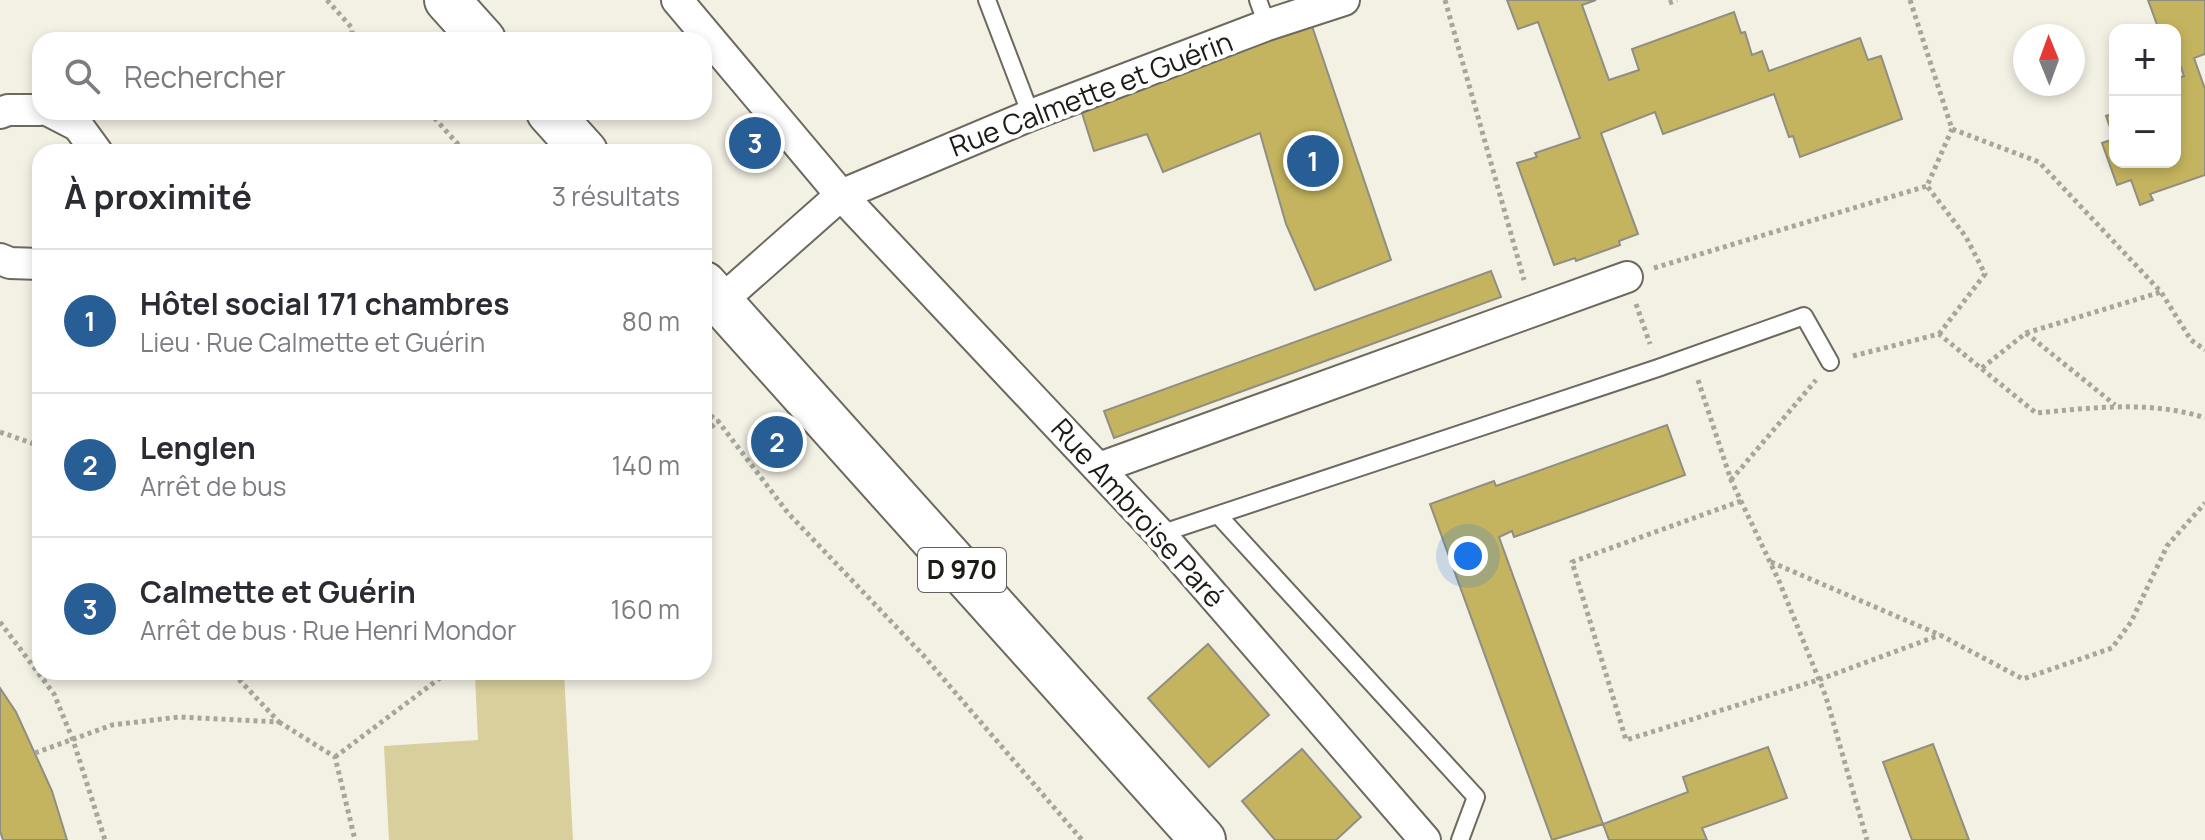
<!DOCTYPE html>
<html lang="fr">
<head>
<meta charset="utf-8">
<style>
  :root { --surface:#fff; --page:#f2f2f3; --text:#2b2b33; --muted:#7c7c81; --line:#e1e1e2; --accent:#285e96 }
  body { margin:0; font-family:Manrope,sans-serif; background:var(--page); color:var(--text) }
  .controls { position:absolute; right:24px; top:24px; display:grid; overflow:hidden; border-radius:16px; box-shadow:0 4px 12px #0003 }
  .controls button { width:72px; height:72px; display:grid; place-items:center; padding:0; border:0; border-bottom:2px solid var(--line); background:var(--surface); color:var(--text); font:40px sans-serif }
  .compass { position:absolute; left:2013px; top:24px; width:72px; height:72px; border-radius:50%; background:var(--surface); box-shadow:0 4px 12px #0003; rotate:359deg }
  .you { position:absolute; left:1468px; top:556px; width:28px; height:28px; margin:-20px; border:6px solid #fff; border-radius:50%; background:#1a73e8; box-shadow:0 0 0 12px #1a73e833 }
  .badge { display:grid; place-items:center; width:52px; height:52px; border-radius:50%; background:var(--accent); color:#fff; font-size:26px; font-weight:700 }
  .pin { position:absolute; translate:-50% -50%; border:4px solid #fff; box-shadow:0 2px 8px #0006 }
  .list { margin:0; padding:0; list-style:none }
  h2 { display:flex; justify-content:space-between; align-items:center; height:104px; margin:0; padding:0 32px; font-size:34px }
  h2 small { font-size:26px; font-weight:400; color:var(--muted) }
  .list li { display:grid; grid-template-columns:52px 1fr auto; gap:24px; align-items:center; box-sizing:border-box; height:144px; padding:0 32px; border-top:2px solid var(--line) }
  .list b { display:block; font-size:30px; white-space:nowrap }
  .list p { margin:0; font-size:26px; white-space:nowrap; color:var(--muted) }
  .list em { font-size:26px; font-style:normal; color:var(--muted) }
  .icon { flex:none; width:44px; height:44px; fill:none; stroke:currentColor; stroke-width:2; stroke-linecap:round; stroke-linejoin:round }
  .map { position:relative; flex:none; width:2205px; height:840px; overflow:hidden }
  .search { position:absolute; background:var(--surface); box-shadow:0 4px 12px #0003; left:32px; top:32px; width:680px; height:88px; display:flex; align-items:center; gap:20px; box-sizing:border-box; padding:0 28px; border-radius:24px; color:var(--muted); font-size:30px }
  .panel { position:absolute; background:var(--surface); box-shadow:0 4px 12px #0003; left:32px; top:144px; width:680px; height:536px; border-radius:24px }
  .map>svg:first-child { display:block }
  .green { fill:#d8cf9d }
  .building { fill:#c4b45f; stroke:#908e83; stroke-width:2 }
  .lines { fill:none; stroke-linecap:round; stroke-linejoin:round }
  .lane-casing { stroke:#6c6a5f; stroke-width:20 }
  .street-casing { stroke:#6c6a5f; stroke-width:34 }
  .primary-casing { stroke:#6c6a5f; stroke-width:48 }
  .path { stroke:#a7a69c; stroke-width:5; stroke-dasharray:4 4; stroke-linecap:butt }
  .lane { stroke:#fff; stroke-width:16 }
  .street { stroke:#fff; stroke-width:30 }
  .primary { stroke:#fff; stroke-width:44 }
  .labels { text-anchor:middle; stroke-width:8; stroke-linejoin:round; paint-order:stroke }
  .shield { fill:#fff; stroke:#60605d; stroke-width:2 }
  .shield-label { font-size:26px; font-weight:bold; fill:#1c1c17 }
  .street-label { font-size:28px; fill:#1c1c17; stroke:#fff }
</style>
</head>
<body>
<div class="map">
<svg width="2205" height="840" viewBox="0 0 2205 840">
  <rect width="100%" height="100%" fill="#f3f1e4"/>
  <path class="green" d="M564,672L573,840H389L384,746L478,740L475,676Z"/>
  <path class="building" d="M1507,0H1596L1582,5L1609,80L1639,70L1632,49L1734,12L1741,33L1745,32L1752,55L1762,51L1769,71L1860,38L1868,60L1881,56L1902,119L1800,157L1793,136L1789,137L1774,94L1663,134L1655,112L1601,133L1638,234L1619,241L1620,245L1576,261L1575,258L1554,265L1517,163L1537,157L1535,153L1580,138L1538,22L1518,29Z
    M2148,0H2205V54L2194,58L2205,89V175L2150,194L2153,200L2140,205L2131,180L2117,185L2102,143L2114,139L2106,116L2115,113V162H2175V79L2184,76L2175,50V30H2159Z
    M1311,23L1391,260L1315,290L1286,224L1260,133L1163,172L1147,134L1094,151L1082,113Z
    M1491,271L1501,297L1114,438L1104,411Z
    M1667,425L1685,475L1514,537L1512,531L1499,537L1603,824L1552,840L1430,504L1494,481L1496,486Z
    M1208,644L1269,715L1209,767L1148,698Z
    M0,688L16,712L52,791L67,840H3L0,831Z
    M1933,744L1969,840H1912L1883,762Z
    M1768,747L1787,798L1702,828L1707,840H1609L1603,824L1688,792L1683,777Z
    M1302,749L1361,817L1336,840H1275L1242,801Z"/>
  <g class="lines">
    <g class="lane-casing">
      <path id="lane" d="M987,0L1031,115
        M1258,0L1267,25
        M1218,515L1476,797L1460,840
        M1160,534L1658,368L1804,316L1830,362"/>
    </g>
    <g class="street-casing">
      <path id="street" d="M677,0L841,195L1160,534L1425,840
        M51,112L78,126L97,152
        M0,113L8,110H40
        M0,259L10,263L40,264
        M720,302L841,195L1031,115L1267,25L1344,0
        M1099,468L1627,277"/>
    </g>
    <g class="primary-casing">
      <path id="primary" d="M447,0L483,40
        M549,112L585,152
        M704,284L1203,840"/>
    </g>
    <path class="path" d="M327,0L352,28V40
      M1445,0L1524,280
      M1910,0L1952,129L2039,162L2161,292L2191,340L2205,350
      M1669,3L1677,0
      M429,112L465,152
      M1654,268L1927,186
      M1636,304L1650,344
      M2026,333L2115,405
      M1939,334L1985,274L1966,237L1927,186L1952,129
      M1853,356L1939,334L2036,413C2089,408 2153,400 2205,418
      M1982,368L2026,333L2161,292
      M1698,380L1731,480L1779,581L1826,697L1867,840
      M704,411L718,421L788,513L923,655L1082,840
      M0,432L40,446
      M704,441L709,429L718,421
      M1731,480L1816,380
      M1741,501L1572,562L1626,740L1818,680L1940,635
      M1771,562L1940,635L2023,679L2112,648L2131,622L2167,546L2205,503
      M0,622L54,694L73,740L105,840
      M279,722L335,757L355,840
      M35,753L112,725L179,717L279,722L232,672
      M335,757L448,672"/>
    <use href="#lane" class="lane"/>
    <use href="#street" class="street"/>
    <use href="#primary" class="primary"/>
  </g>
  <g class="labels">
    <rect class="shield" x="918" y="548" width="88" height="44" rx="6"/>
    <g class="shield-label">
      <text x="962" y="579">D 970</text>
    </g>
    <g class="street-label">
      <text transform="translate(1091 94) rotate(-21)" y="10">Rue Calmette et Guérin</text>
      <text transform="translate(1138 513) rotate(48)" y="10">Rue Ambroise Paré</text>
    </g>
  </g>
</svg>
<div class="controls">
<button>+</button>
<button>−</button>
</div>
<svg class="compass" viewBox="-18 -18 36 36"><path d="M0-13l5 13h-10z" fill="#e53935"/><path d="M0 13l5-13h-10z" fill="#7c7c81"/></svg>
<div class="you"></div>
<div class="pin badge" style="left:1313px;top:161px">1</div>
<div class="pin badge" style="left:777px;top:442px">2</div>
<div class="pin badge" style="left:755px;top:143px">3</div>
<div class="search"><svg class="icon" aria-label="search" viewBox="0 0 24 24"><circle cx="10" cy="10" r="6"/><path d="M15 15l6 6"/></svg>Rechercher</div>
<section class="panel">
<h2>À proximité<small>3 résultats</small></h2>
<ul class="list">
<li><span class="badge">1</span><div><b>Hôtel social 171 chambres</b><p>Lieu · Rue Calmette et Guérin</p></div><em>80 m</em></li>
<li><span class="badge">2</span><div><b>Lenglen</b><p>Arrêt de bus</p></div><em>140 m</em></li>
<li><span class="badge">3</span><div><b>Calmette et Guérin</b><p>Arrêt de bus · Rue Henri Mondor</p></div><em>160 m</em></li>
</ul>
</section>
</div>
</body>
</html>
